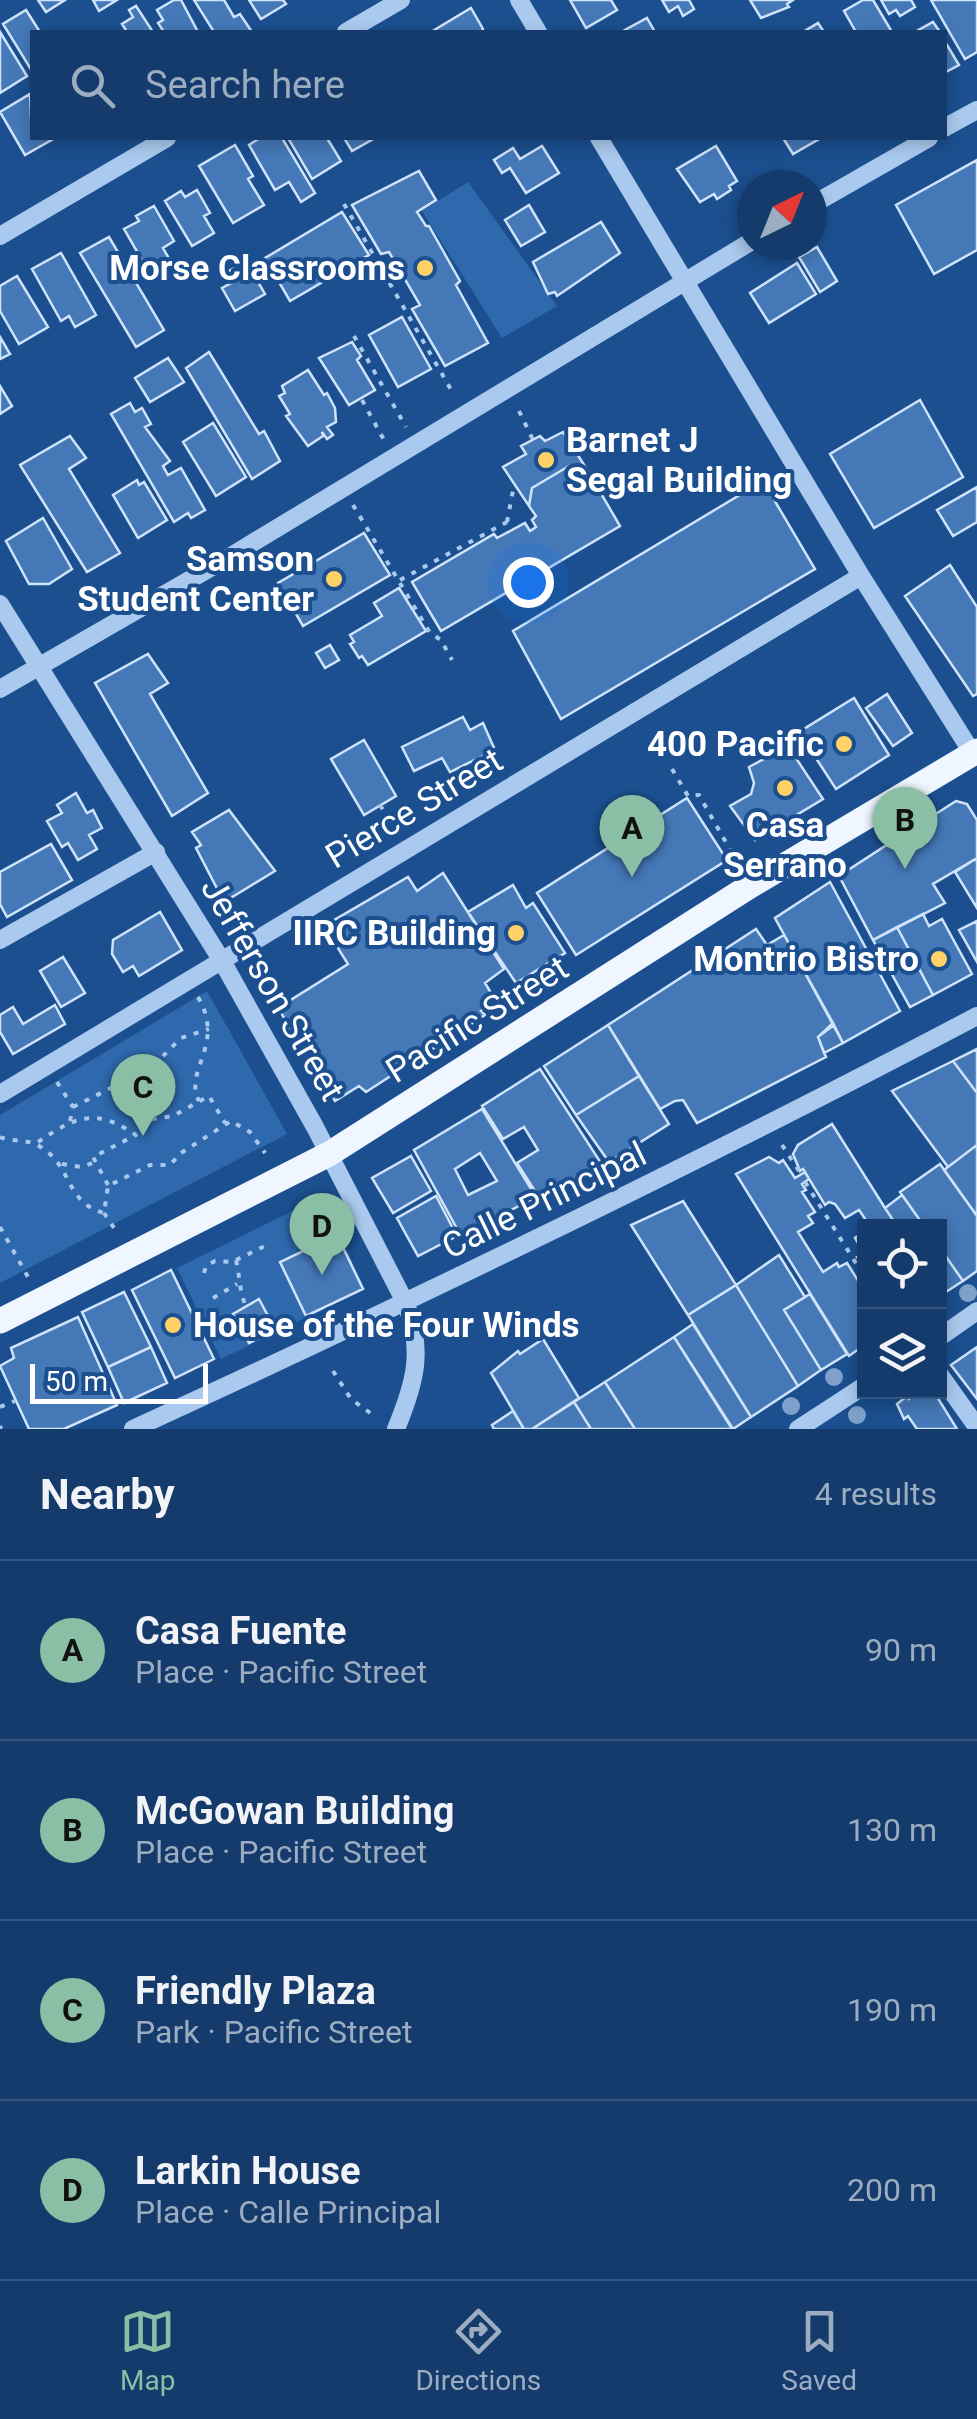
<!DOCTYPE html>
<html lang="en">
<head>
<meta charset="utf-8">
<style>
  :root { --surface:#143b6b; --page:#214673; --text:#f1f3f6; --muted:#9dadc1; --line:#33557e; --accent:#8abfa5 }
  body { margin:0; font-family:Roboto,sans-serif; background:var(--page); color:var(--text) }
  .controls { position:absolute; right:30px; bottom:30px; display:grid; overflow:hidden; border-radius:0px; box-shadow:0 5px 15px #0003 }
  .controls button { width:90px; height:90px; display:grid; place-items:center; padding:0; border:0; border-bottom:2px solid var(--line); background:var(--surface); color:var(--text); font:50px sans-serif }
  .compass { position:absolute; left:737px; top:170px; width:90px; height:90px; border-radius:50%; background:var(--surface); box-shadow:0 5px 15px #0003; rotate:43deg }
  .scale { position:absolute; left:30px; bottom:25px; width:178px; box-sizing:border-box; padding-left:10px; border:5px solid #fff; border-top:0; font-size:28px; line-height:35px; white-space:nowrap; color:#fff; -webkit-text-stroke:8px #1b4f8f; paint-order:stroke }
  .you { position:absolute; left:528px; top:582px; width:35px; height:35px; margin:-25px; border:8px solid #fff; border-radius:50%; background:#1a73e8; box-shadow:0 0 0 15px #1a73e833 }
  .badge { display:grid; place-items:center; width:65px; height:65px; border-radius:50%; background:var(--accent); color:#111; font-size:32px; font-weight:700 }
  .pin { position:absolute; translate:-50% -82px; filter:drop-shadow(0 2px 5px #0008) }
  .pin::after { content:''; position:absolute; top:52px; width:35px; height:30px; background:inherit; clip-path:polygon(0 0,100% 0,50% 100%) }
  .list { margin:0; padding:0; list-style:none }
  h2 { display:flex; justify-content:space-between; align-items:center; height:130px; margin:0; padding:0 40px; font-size:42px }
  h2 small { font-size:32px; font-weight:400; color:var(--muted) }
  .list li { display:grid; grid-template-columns:65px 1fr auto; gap:30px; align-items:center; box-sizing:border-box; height:180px; padding:0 40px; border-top:2px solid var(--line) }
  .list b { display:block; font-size:38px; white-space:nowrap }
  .list p { margin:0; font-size:32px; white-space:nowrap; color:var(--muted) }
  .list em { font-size:32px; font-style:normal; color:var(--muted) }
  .icon { flex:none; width:55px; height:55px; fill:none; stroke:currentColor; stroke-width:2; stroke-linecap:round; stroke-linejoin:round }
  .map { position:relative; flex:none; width:977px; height:1429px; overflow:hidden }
  .search { position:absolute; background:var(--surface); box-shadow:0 5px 15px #0003; left:30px; right:30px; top:30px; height:110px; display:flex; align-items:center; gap:25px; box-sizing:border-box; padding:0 35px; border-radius:0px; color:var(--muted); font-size:38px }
  .sheet { height:850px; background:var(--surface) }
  nav { display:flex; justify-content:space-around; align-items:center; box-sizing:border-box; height:140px; border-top:2px solid var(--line); background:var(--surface); font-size:28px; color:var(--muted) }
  nav a { display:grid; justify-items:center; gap:5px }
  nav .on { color:var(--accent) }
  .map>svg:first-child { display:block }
  .green { fill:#2e69ad }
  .building { fill:#4478b7; stroke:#cfe3fa; stroke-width:2.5; fill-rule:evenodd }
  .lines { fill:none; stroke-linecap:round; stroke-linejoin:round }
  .path { stroke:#a9c9ee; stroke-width:4; stroke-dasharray:5 8; stroke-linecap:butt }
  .minor { stroke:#a9c9ee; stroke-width:18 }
  .major { stroke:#f0f6ff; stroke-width:25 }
  .tree { fill:#7ea0ca }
  .poi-dot { fill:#ffd166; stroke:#1b4f8f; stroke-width:4 }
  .labels { text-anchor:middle; stroke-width:8; stroke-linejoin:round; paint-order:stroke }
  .poi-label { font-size:35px; font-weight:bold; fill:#fff; stroke:#1b4f8f; text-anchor:end }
  .street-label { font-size:35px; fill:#fff; stroke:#1b4f8f }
</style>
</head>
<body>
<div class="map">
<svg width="977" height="1429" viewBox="0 0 977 1429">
  <rect width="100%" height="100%" fill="#1b4f8f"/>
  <path class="green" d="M468,182L557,306L502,338L422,211Z
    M207,991L287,1134L0,1283V1115Z
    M321,1197L365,1289L221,1359L177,1268Z"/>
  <path class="building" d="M38,0H65L46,12Z
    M93,0H117L99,11Z
    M174,0H181L198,32H164L158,23L163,20L157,10Z
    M194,0H224L234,17L240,14L252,32H214Z
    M249,0H283L286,4L261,19Z
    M570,0H611L617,10L586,28Z
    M662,0H689L694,9L683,16L678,6L669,12Z
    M750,0H793L787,4L789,7L761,18Z
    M863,0H873L892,32H856L844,11Z
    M881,0H911L915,7L900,16L896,10L889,14Z
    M931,0H977V52L965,59Z
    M136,6L153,32H127L122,24L133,17L129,10Z
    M471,8L483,29L481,32H431Z
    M26,10L40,32H32V71L3,24Z
    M647,18L655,32H621Z
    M933,22L940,32H915Z
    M818,23L824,32H803Z
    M0,32L27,76L0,93Z
    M944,40L959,65L944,73Z
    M30,94L32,138H55L25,155L0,112Z
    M282,138L315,193L301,202L289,182L275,190L249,145L260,138Z
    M288,138H327L341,161L312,179Z
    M344,138H375L352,151Z
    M783,138H821L793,154Z
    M235,145L253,176L248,179L264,205L233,223L199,166Z
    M542,146L559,173L526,193L510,168L502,173L494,160L513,148L520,159Z
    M716,146L737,181L729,186L731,190L717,199L714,194L700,202L677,169Z
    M977,160V250L934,274L896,205Z
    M419,171L436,200L417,212L426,226H429L460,281L456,285L488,343L445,366L412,309L420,305L389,252L381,254L352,205Z
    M197,190L210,213L204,216L214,233L192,246L165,201L181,191L185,197Z
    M529,205L545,232L521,246L505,220Z
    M154,206L174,241L163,248L171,262L150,274L124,229L139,221L136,216Z
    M342,212L369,255L290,301L265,258Z
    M601,222L620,253L557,296L555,292L548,294L533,262Z
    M109,237L164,330L136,347L80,253Z
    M817,247L837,281L820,292L799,257Z
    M61,253L96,315L75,327L69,316L61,321L32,269Z
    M246,261L265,294L235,311L222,288L235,281L229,271Z
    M797,263L816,294L769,323L750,293Z
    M17,276L48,327L19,344L0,311V286Z
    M402,317L431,369L398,387L369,335Z
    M0,337L10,354L0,359Z
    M352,342L361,356L357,360L375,390L349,405L319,358Z
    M209,352L259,434L264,431L280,461L252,479L186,368Z
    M168,358L184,382L150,402L135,378Z
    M308,370L324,395L327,393L335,408L336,422L327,427L333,435L327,439L322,432L323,436L308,446L286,416L290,414L279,396L285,393L282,386Z
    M0,386L12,406L0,414Z
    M920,400L963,477L874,528L830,454Z
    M130,403L135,412L142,408L151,424L145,427L170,461L163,466L168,475L181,468L205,510L191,518L188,513L174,522L111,414Z
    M213,423L246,477L216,496L183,442Z
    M563,432L588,471L569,466L532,488L529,506L503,467L526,454L521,446L540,436L545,441Z
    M70,436L86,458L69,469L120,553L87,572L20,465Z
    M569,466L588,471L620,526L441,631L412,582L494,534L497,538L525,523L530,531L536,527L532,520L536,516L529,506L532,488Z
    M137,480L139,485L144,482L167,520L138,538L113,495Z
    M763,481L815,569L561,719L513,631Z
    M977,487V522L953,536L937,510Z
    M43,518L72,569L49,584H29L6,541Z
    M364,533L390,575L303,626L278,583Z
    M950,565L977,607V694L973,696L905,596Z
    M399,588L426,631L368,665L362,656L359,658L350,644L354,642L350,635L382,616L374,603Z
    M330,645L339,660L325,668L316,653Z
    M148,654L168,683L150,694L208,793L172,816L95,683Z
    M887,694L912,733L893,746L866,708Z
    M854,698L889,755L836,789L799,732Z
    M463,717L470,730L483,723L495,750L450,772L442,758L414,771L402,747Z
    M364,740L396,796L364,815L331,759Z
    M788,746L823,799L755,840L730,806L751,794L754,783L749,767Z
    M76,793L87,813L93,810L102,828L89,835L97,849L78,860L68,843L62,847L47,821L62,813L57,805Z
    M687,798L727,860L576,955L537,893Z
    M956,801L967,804L977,820V858L933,884L945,903L873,940L839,876L899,837L905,839L916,832L917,826Z
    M229,810L275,871L224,902L196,848L201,845L192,832Z
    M51,844L72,880L7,917L0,904V872Z
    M977,858V908L955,872Z
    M443,873L504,969L485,983L496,1001L481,1011L485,1015L366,1092L359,1086L335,1101L278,1008L348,964L324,926L408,877L417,891Z
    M830,882L900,1011L843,1043L775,918Z
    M513,885L526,908L533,903L565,953L516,983L468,912Z
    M160,912L182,950L139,976L133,966L123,972L112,954L113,940Z
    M923,914L929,926L942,919L972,974L933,995L897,927Z
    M977,921V962L959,930Z
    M897,927L933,995L910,1007L873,940Z
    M756,929L767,945L784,935L833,1023L818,1037L826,1057L697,1123L683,1100L675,1101L660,1109L608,1025Z
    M63,957L85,993L61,1007L40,971Z
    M55,1005L65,1024L13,1054L0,1032V1015L13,1007L23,1024Z
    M608,1025L639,1076L576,1115L544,1066Z
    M834,1025L843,1043L824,1053L818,1037Z
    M977,1049V1093L953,1061Z
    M953,1061L977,1093V1145L948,1167L892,1091Z
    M540,1069L601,1163L540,1199L517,1163L538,1150L524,1127L503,1139L482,1106Z
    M639,1076L669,1124L609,1162L576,1115Z
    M482,1109L536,1197L461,1236L414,1150ZM480,1153L497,1181L468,1195L455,1169Z
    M832,1124L885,1208L897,1226H870L859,1210L845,1218L835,1204L829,1202L825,1205L803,1169L800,1171L793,1154L798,1145Z
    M977,1145V1216L944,1170Z
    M411,1156L431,1191L393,1213L372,1178Z
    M769,1157L779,1163L783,1160L795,1178L805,1172L809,1179L802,1184L806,1190L802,1192L815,1212L808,1216L813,1223L798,1232L823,1272L837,1263L839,1267L847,1263L857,1279L861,1277L864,1283V1345L849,1356L736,1174Z
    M940,1164L977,1216V1271L963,1281L940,1248V1226H924L900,1192Z
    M902,1195L924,1226H897L885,1208Z
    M436,1196L457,1236L418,1256L397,1218Z
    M683,1201L736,1285L688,1315L631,1225Z
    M864,1232V1269L857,1257L864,1253L855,1238Z
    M337,1235L363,1289L306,1316L280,1262Z
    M940,1248L963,1281L941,1295L940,1292Z
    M779,1255L805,1297L784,1310L821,1370L798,1386L736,1285Z
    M171,1270L214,1359L175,1378L132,1290Z
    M736,1285L798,1386L751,1417L688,1315Z
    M124,1292L151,1347L108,1367L82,1312Z
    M810,1294L847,1354L821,1370L784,1310Z
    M259,1299L275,1329L249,1343L233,1314Z
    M78,1317L117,1405L64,1429H29L0,1366L14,1358L11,1348Z
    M693,1324L751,1417L733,1429L674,1337Z
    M674,1337L732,1429H635L605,1382Z
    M543,1339L579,1398L532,1429H524L491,1373L518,1351L520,1354Z
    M151,1347L167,1383L124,1403L108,1367Z
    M977,1347V1399L951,1365Z
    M605,1382L635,1429H591L574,1402Z
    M915,1392H934L957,1429H917L908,1416L904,1419L897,1404L907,1396L909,1399Z
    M574,1402L591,1429H532Z
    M513,1411L524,1429H494L492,1425Z"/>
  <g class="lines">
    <path class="path" d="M344,204L453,393
      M354,336L406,427
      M362,400L384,440
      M519,411L533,440
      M353,505L430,633L441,640L452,660
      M507,522L514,485
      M400,580L507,522L513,528
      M672,769L688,796L699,795L736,860
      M380,805L394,827
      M198,997C226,1045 183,1070 199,1101
      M57,1082L73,1107L70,1121
      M73,1107L151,1068L181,1038L209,1029
      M0,1137C12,1142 29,1139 39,1146C73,1165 64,1202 104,1213L108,1186L150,1165H170L181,1153L231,1121L250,1132L265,1153
      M38,1142C75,1117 95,1107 136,1135L152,1119L173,1116L209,1096L225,1123
      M782,1145L801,1174
      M62,1164L82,1167L95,1162
      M805,1182L864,1276
      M108,1185L93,1157L136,1135
      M104,1213L116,1231
      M0,1227L28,1277
      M236,1260C240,1277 239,1290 246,1307
      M204,1273L206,1266L215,1261L232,1262L265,1246
      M213,1298L237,1284
      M333,1371L351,1399L373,1415
      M0,1407L15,1401
      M0,1426L1,1429"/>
    <path class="minor" d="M519,0L538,32
      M346,32L401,0
      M944,128L977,110
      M599,138L861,576L973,754
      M812,205L929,138
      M0,236L167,138
      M0,604L222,961L315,1127L406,1304C424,1351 415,1383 396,1429
      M0,689L231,556L752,241
      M0,940L156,852
      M0,1094L861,576
      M940,1337L977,1311
      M940,1375L977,1427
      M133,1429C418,1298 700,1162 977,1016
      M798,1429L864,1386"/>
    <path class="major" d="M0,1321L329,1154L750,886L977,751"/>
  </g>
  <g class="tree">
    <circle cx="968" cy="1293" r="9"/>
    <circle cx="834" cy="1377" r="9"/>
    <circle cx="791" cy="1406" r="9"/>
    <circle cx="857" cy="1415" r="9"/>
  </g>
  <g class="poi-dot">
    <circle cx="425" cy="268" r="10"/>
    <circle cx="546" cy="460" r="10"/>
    <circle cx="334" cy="579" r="10"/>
    <circle cx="844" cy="744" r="10"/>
    <circle cx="785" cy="788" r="10"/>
    <circle cx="516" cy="933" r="10"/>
    <circle cx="939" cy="959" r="10"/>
    <circle cx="173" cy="1325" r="10"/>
  </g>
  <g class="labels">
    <g class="poi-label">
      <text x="405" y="280">Morse Classrooms</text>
      <text x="566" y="452" text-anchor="start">Barnet J<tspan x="566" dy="40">Segal Building</tspan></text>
      <text x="314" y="571">Samson<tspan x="314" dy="40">Student Center</tspan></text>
      <text x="824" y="756">400 Pacific</text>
      <text x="785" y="837" text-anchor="middle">Casa<tspan x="785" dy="40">Serrano</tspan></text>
      <text x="496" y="945">IIRC Building</text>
      <text x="919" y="971">Montrio Bistro</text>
      <text x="193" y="1337" text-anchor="start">House of the Four Winds</text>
    </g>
    <g class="street-label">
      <text transform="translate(414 808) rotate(-31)" y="12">Pierce Street</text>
      <text transform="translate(273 989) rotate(60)" y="12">Jefferson Street</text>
      <text transform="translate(477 1019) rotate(-32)" y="12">Pacific Street</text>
      <text transform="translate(544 1200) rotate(-26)" y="12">Calle Principal</text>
    </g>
  </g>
</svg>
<div class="controls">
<button><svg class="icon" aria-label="locate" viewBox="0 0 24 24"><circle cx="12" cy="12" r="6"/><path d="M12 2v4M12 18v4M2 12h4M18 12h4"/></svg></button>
<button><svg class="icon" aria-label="layers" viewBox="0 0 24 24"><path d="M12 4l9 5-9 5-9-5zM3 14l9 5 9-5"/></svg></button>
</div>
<svg class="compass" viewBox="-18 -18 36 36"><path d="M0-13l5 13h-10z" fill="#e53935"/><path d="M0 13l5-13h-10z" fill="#9dadc1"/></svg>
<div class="scale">50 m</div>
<div class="you"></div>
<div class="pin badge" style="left:632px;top:877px">A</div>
<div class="pin badge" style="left:905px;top:869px">B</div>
<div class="pin badge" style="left:143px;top:1136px">C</div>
<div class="pin badge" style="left:322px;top:1275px">D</div>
<div class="search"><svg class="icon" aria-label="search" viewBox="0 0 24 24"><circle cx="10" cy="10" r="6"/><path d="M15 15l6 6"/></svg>Search here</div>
</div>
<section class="sheet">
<h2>Nearby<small>4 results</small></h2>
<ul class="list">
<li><span class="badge">A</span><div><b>Casa Fuente</b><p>Place · Pacific Street</p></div><em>90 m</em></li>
<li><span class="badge">B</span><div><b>McGowan Building</b><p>Place · Pacific Street</p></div><em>130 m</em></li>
<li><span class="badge">C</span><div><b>Friendly Plaza</b><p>Park · Pacific Street</p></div><em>190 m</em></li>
<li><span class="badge">D</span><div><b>Larkin House</b><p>Place · Calle Principal</p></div><em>200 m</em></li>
</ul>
</section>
<nav>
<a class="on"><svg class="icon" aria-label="map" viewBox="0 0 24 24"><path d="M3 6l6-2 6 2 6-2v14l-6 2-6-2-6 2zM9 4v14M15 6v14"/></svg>Map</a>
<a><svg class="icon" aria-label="directions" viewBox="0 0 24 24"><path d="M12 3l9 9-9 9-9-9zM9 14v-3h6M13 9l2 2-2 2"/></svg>Directions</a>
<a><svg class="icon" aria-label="saved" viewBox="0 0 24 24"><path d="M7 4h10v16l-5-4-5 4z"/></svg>Saved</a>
</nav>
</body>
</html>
